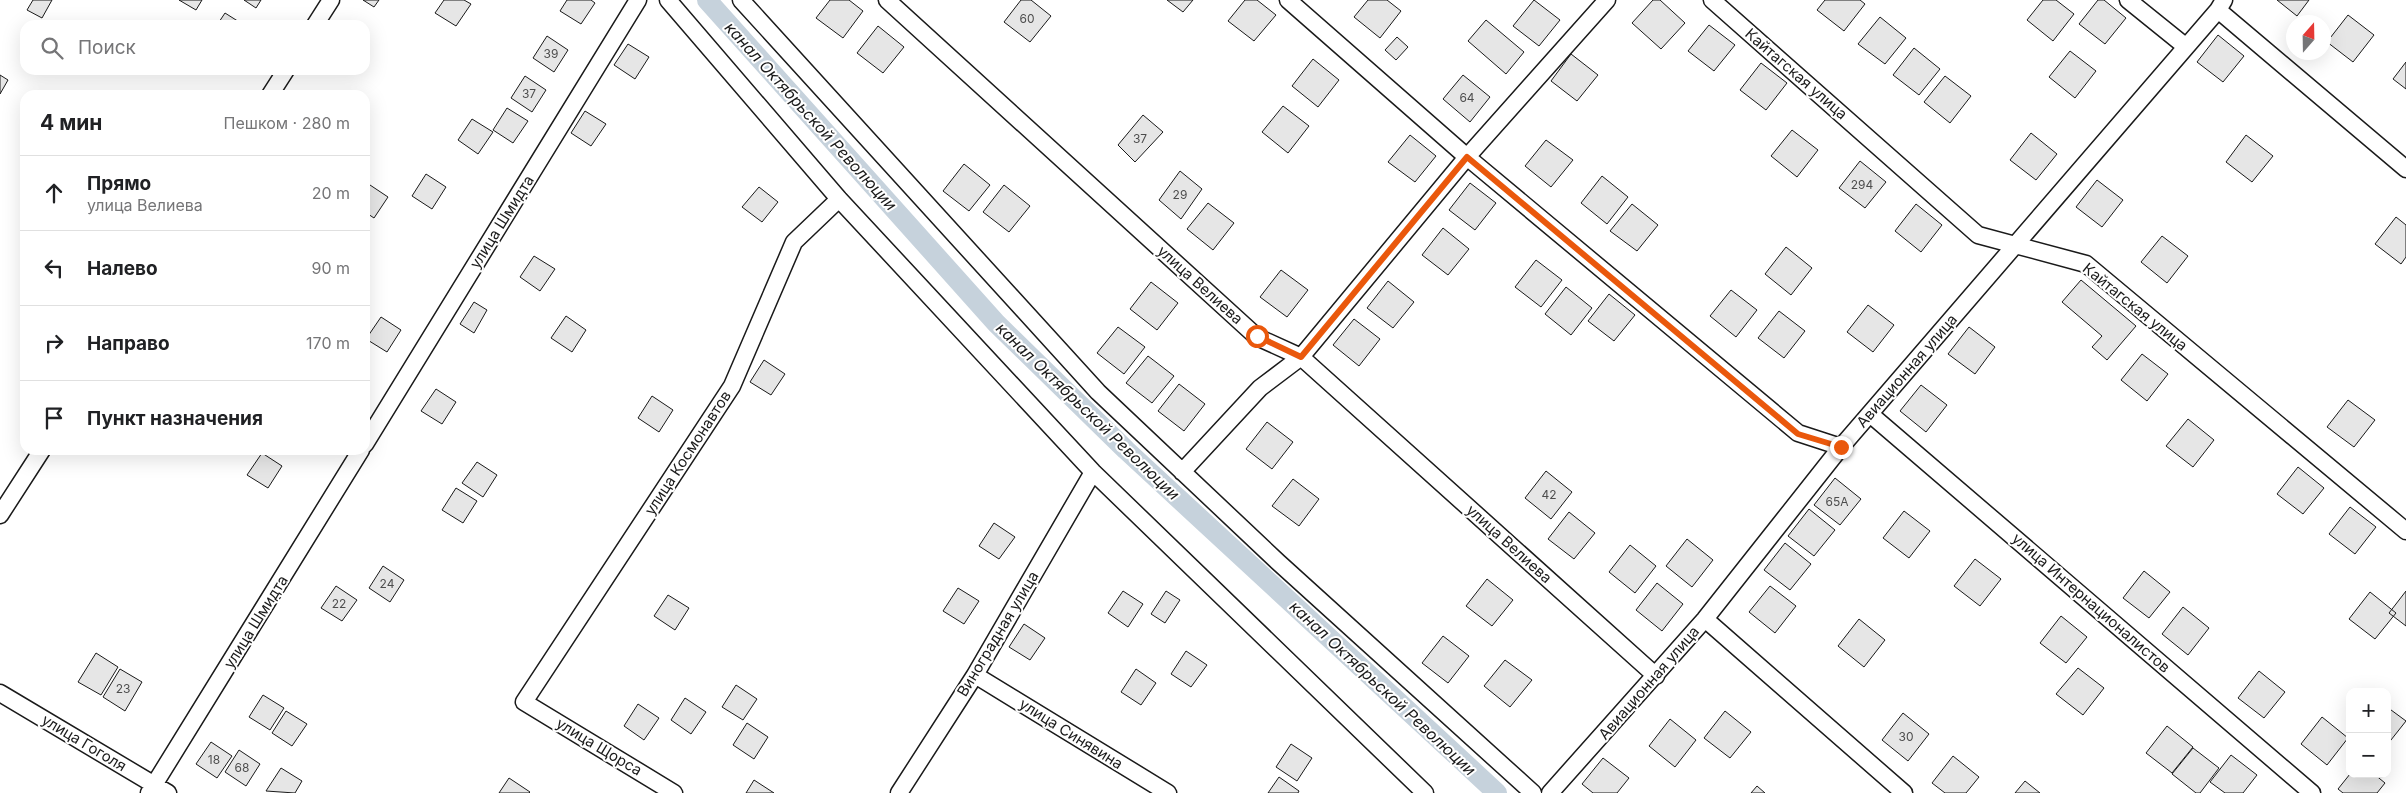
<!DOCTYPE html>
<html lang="ru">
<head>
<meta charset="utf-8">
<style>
  :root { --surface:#fff; --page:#f6f6f6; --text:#202124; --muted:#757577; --line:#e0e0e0 }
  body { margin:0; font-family:Inter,sans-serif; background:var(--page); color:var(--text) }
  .controls { position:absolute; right:15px; bottom:15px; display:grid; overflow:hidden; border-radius:10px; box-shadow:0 5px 20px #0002 }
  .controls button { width:45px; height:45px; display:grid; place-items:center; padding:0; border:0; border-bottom:1px solid var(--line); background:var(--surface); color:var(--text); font:25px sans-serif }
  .compass { position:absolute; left:2286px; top:15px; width:45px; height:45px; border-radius:50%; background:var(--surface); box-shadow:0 5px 20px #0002; rotate:20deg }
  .stop { position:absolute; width:15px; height:15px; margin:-11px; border:4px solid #ea580c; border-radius:50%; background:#fff }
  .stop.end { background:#ea580c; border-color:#fff; box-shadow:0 1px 5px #0008 }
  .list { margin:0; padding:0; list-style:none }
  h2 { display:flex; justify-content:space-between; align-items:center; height:65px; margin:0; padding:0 20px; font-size:21px }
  h2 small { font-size:16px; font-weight:400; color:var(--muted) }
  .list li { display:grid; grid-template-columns:32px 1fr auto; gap:15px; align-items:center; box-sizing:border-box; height:75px; padding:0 20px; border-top:1px solid var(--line) }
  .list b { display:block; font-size:19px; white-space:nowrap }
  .list p { margin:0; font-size:16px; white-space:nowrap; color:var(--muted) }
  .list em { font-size:16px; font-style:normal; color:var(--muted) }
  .icon { flex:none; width:28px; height:28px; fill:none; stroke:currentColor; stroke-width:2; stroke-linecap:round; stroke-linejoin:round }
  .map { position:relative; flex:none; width:2406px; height:793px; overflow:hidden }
  .search { position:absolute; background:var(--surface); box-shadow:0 5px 20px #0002; left:20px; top:20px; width:350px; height:55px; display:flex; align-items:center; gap:12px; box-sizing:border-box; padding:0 18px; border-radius:15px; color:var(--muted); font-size:19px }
  .panel { position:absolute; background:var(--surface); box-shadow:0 5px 20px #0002; left:20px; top:90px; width:350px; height:365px; border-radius:15px }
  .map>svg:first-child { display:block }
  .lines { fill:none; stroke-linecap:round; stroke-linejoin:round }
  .canal { stroke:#c6d2dc; stroke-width:20 }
  .building { fill:#e6e6e6; stroke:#1a1a1a }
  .minor-casing { stroke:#1a1a1a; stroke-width:19 }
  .minor { stroke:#fff; stroke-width:16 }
  .route { stroke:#ea580c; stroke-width:6 }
  .labels { text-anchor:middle; stroke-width:4; stroke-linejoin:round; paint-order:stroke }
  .number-label { font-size:12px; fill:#4d4d4d }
  .street-label { font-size:15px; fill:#1a1a1a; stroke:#fff }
  .water-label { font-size:16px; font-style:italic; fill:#1a1a1a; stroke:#fff }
</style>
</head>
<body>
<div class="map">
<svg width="2406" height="793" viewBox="0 0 2406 793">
  <rect width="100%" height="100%" fill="#fff"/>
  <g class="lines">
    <path class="canal" d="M707,0L996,323L1126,450L1497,793"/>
  </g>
  <path class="building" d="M33,0H52L42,18L27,10Z
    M179,0H202L196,10Z
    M244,0H261L256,8Z
    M363,0H379L374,7Z
    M444,0H464L471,4L456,26L435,13Z
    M567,0H591L595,3L581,24L560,11Z
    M830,0H849L863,11L843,38L816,18Z
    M1021,0H1031L1051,16L1030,42L1004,22Z
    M1167,0H1193L1183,12Z
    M1245,0H1257L1276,15L1254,41L1228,21Z
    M1368,0H1387L1401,11L1380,38L1354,17Z
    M1534,0L1560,20L1539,46L1513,26Z
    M1653,0H1660L1685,23L1661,49L1632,23Z
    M1825,0H1860L1865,4L1844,31L1817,10Z
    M2043,0H2056L2074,14L2053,41L2027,20Z
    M2098,0H2104L2126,18L2105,44L2079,24Z
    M2277,0H2309L2297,16Z
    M225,13L244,25H217Z
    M2348,15L2374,35L2353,62L2327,42Z
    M1880,17L1906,38L1885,64L1858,44Z
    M1486,20L1524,52L1506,74L1468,41Z
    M1709,25L1735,45L1714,71L1688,51Z
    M878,26L904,47L883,73L857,53Z
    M2218,35L2244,56L2223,82L2197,62Z
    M547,36L568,50L554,72L533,58Z
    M1397,37L1408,47L1396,60L1385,50Z
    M628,44L649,57L635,79L614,65Z
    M1914,48L1940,69L1919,95L1893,75Z
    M2070,51L2096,71L2075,98L2049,77Z
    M1571,54L1598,75L1577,101L1551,81Z
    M1313,59L1339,80L1318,107L1292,86Z
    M2406,62V89L2393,79Z
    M1761,63L1787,83L1766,110L1740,90Z
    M0,75L8,80L0,94Z
    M1463,75L1490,97L1470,122L1443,99Z
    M525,76L546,90L532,112L511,98Z
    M1945,76L1971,96L1950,123L1924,102Z
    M1283,106L1309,126L1288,153L1262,132Z
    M507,108L528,121L513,143L493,130Z
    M585,111L606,124L591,146L571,133Z
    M1143,115L1163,132L1135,162L1118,145Z
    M472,119L493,132L478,154L458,140Z
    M1792,130L1818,150L1797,177L1771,156Z
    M2031,133L2057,154L2036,180L2010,160Z
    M1410,135L1436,156L1415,182L1388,162Z
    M2246,135L2273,156L2252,182L2226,162Z
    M1546,140L1573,160L1551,187L1525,166Z
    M1860,161L1886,182L1865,208L1839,188Z
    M964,164L990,185L969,211L943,191Z
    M1180,171L1202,189L1181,219L1159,200Z
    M426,174L446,187L432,209L412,196Z
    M1602,176L1628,197L1607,224L1581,203Z
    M2097,180L2123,200L2102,227L2076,207Z
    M367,183L388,197L374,218L365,212V186Z
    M1470,183L1496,203L1475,230L1449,210Z
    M1004,185L1030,206L1009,232L983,212Z
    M759,187L778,202L762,222L742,207Z
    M1208,203L1234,223L1213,250L1187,229Z
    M1632,204L1658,225L1637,251L1610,231Z
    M1916,204L1942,225L1921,252L1895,231Z
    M2396,217L2406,225V257L2401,264L2375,244Z
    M1443,228L1469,249L1448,275L1422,255Z
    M2162,236L2188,256L2167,283L2141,262Z
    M1786,247L1812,268L1791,295L1765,274Z
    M534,256L555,269L540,291L520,277Z
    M1536,260L1562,280L1541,307L1515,287Z
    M1281,270L1308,290L1287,317L1260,297Z
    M2081,280L2136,326L2107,360L2092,347L2102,336L2062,302Z
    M1388,281L1414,302L1393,328L1367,308Z
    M1151,282L1178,303L1157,330L1130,309Z
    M1566,287L1592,308L1571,335L1545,314Z
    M1731,290L1757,310L1736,337L1710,316Z
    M1609,294L1635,315L1614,341L1588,321Z
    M474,302L487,310L474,333L460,324Z
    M1868,305L1894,325L1873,352L1847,332Z
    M1779,311L1805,331L1784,358L1758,338Z
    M566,316L586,330L572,352L551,338Z
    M381,317L401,330L387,352L366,339Z
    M1354,319L1380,339L1359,366L1333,345Z
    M1118,327L1145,347L1124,374L1097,353Z
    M1969,327L1995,347L1975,374L1948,354Z
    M2142,354L2168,374L2147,401L2121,380Z
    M1148,356L1174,376L1152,403L1126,383Z
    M764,360L785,374L771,395L750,382Z
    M1179,384L1205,404L1184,431L1158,411Z
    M1921,385L1947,405L1926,432L1900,411Z
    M436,389L456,402L442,424L421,411Z
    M652,396L673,410L659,432L638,418Z
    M2348,400L2375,420L2354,447L2327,427Z
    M2188,419L2214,440L2193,467L2166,446Z
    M1267,422L1293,442L1272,469L1246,449Z
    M262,453L282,466L268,488L247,475Z
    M477,462L497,475L483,497L462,483Z
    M2298,467L2324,488L2303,514L2277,494Z
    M1546,471L1572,492L1551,519L1525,498Z
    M1835,478L1861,499L1840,525L1814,505Z
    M1293,479L1319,499L1299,526L1272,506Z
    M456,488L477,501L463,523L442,510Z
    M2350,507L2376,527L2355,554L2329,534Z
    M1809,509L1835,530L1814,556L1788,536Z
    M1904,511L1930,531L1909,558L1883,538Z
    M1569,512L1595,533L1574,559L1548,539Z
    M994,523L1015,537L999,559L979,546Z
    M1687,539L1713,560L1692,587L1666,566Z
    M1785,543L1811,564L1790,590L1764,570Z
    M1630,545L1656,566L1635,593L1609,572Z
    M1975,559L2001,579L1980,606L1954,586Z
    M383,566L404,580L390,602L369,588Z
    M2144,571L2170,592L2149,618L2123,598Z
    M1487,579L1513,600L1492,626L1466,606Z
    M1657,583L1683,604L1662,631L1636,610Z
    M336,586L357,600L342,621L321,608Z
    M1770,586L1796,606L1775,633L1749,612Z
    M958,588L979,601L964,624L943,611Z
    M1123,591L1143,604L1128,627L1108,613Z
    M1166,591L1180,600L1165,623L1151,614Z
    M2406,591V626L2389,613Z
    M2370,592L2396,613L2375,639L2349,619Z
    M668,595L689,608L675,630L654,616Z
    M2183,607L2209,628L2188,655L2162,634Z
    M2061,616L2087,637L2066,663L2040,643Z
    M1859,619L1885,640L1864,667L1838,646Z
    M1024,624L1045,638L1030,660L1009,647Z
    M1443,636L1469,656L1448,683L1422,663Z
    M1186,651L1207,665L1191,687L1171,674Z
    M96,653L118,667L101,695L78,682Z
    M1505,660L1532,680L1510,707L1484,686Z
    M2078,668L2104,688L2083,715L2056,694Z
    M120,669L142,682L125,711L103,697Z
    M1136,669L1156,683L1141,705L1121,692Z
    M2259,671L2285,692L2264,718L2238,698Z
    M736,685L757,699L743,720L722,707Z
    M263,695L284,708L270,730L249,717Z
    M685,698L706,712L691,734L671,720Z
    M638,704L659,718L644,740L624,726Z
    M2387,707L2406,721L2387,745Z
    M286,711L307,724L292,746L272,733Z
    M1725,711L1751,732L1730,758L1704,738Z
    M1903,713L1929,734L1908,761L1882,740Z
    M2322,717L2348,738L2327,765L2301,744Z
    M1670,719L1696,740L1675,767L1649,746Z
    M747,723L768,737L754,759L733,745Z
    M2167,726L2193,747L2172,773L2146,753Z
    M211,742L232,756L217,778L196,764Z
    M1291,744L1312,758L1297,781L1276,767Z
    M2193,748L2219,768L2200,793H2196L2172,774Z
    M239,750L260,764L246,786L225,772Z
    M2231,755L2257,775L2243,793H2225L2210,782Z
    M1953,756L1979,777L1966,793H1945L1932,783Z
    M1603,758L1629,778L1617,793H1593L1582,784Z
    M281,768L302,781L295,793L266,791Z
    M2350,774H2374L2385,783L2377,793H2343L2338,789Z
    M1279,777L1299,791L1298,793H1268Z
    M509,778L530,792L529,793H499Z
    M754,780L774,793H746Z
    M2025,781L2040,793H2015Z
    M1757,786L1765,793H1751Z"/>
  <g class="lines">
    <g class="minor-casing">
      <path id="minor" d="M668,0L839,199L1093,472L1425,793
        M741,0L1098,392L1278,562L1533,793
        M887,0L1257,337L1301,357L1656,676
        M1288,0L1467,157L1798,433L1841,447
        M1712,0L1978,235L2086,264L2406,531
        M2128,0L2185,46
        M2218,10L2406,169
        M315,25L331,0
        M270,95L286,70
        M1870,414L2312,793
        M365,444L638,0
        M1182,472L1260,388L1301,357L1467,157L1607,0
        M0,515L42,450
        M1705,619L1904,793
        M975,675L1168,793
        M0,693L168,793
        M149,793L361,450
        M674,793L524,702L732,386L794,242L839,199
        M899,793L975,675L1093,472
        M1550,793L1705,619L1841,447L2218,10L2224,0"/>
    </g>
    <use href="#minor" class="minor"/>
  </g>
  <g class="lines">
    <path class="route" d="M1257,336L1301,357L1467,157L1798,434L1841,447"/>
  </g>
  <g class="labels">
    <g class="number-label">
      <text x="1027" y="23">60</text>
      <text x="551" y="58">39</text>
      <text x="529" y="98">37</text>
      <text x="1467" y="102">64</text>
      <text x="1140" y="143">37</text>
      <text x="1862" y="189">294</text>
      <text x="1180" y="199">29</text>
      <text x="1549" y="499">42</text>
      <text x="1837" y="506">65А</text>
      <text x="387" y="588">24</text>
      <text x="339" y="608">22</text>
      <text x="123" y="693">23</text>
      <text x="1906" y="741">30</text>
      <text x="214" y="764">18</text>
      <text x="242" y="772">68</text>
    </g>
    <g class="street-label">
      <text transform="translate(1796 74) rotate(41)" y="5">Кайтагская улица</text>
      <text transform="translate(502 222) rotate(-58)" y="5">улица Шмидта</text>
      <text transform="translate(1200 285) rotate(42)" y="5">улица Велиева</text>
      <text transform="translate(2135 307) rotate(39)" y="5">Кайтагская улица</text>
      <text transform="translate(1907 371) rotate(-49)" y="5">Авиационная улица</text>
      <text transform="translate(688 453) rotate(-57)" y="5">улица Космонавтов</text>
      <text transform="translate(1509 544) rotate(42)" y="5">улица Велиева</text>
      <text transform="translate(2091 603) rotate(41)" y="5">улица Интернационалистов</text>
      <text transform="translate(256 622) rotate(-58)" y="5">улица Шмидта</text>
      <text transform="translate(998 634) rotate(-59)" y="5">Виноградная улица</text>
      <text transform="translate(1649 683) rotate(-49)" y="5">Авиационная улица</text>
      <text transform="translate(1071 734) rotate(32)" y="5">улица Синявина</text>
      <text transform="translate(84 743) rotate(31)" y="5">улица Гоголя</text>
      <text transform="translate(599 747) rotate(31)" y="5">улица Щорса</text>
    </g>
    <g class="water-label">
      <text transform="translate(811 116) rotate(48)" y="6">канал Октябрьской Революции</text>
      <text transform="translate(1088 411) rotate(44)" y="6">канал Октябрьской Революции</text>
      <text transform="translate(1383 688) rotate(43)" y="6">канал Октябрьской Революции</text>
    </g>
  </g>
</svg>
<div class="controls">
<button>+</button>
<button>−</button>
</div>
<svg class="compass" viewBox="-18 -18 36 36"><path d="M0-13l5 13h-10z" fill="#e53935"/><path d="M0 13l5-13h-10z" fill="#757577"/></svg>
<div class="stop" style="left:1257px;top:336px"></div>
<div class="stop end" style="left:1841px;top:447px"></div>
<div class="search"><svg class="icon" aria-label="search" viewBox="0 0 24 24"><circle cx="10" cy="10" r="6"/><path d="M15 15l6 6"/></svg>Поиск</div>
<section class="panel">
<h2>4 мин<small>Пешком · 280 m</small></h2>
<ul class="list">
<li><svg class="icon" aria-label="ahead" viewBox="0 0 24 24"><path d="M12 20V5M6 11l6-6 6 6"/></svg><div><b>Прямо</b><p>улица Велиева</p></div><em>20 m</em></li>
<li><svg class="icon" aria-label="left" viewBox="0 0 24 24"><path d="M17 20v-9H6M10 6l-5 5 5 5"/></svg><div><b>Налево</b></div><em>90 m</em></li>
<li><svg class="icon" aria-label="right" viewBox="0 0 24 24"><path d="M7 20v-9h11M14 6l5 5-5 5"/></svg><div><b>Направо</b></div><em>170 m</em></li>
<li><svg class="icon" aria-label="arrive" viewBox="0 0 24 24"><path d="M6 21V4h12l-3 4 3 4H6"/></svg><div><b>Пункт назначения</b></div></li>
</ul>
</section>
</div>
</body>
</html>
